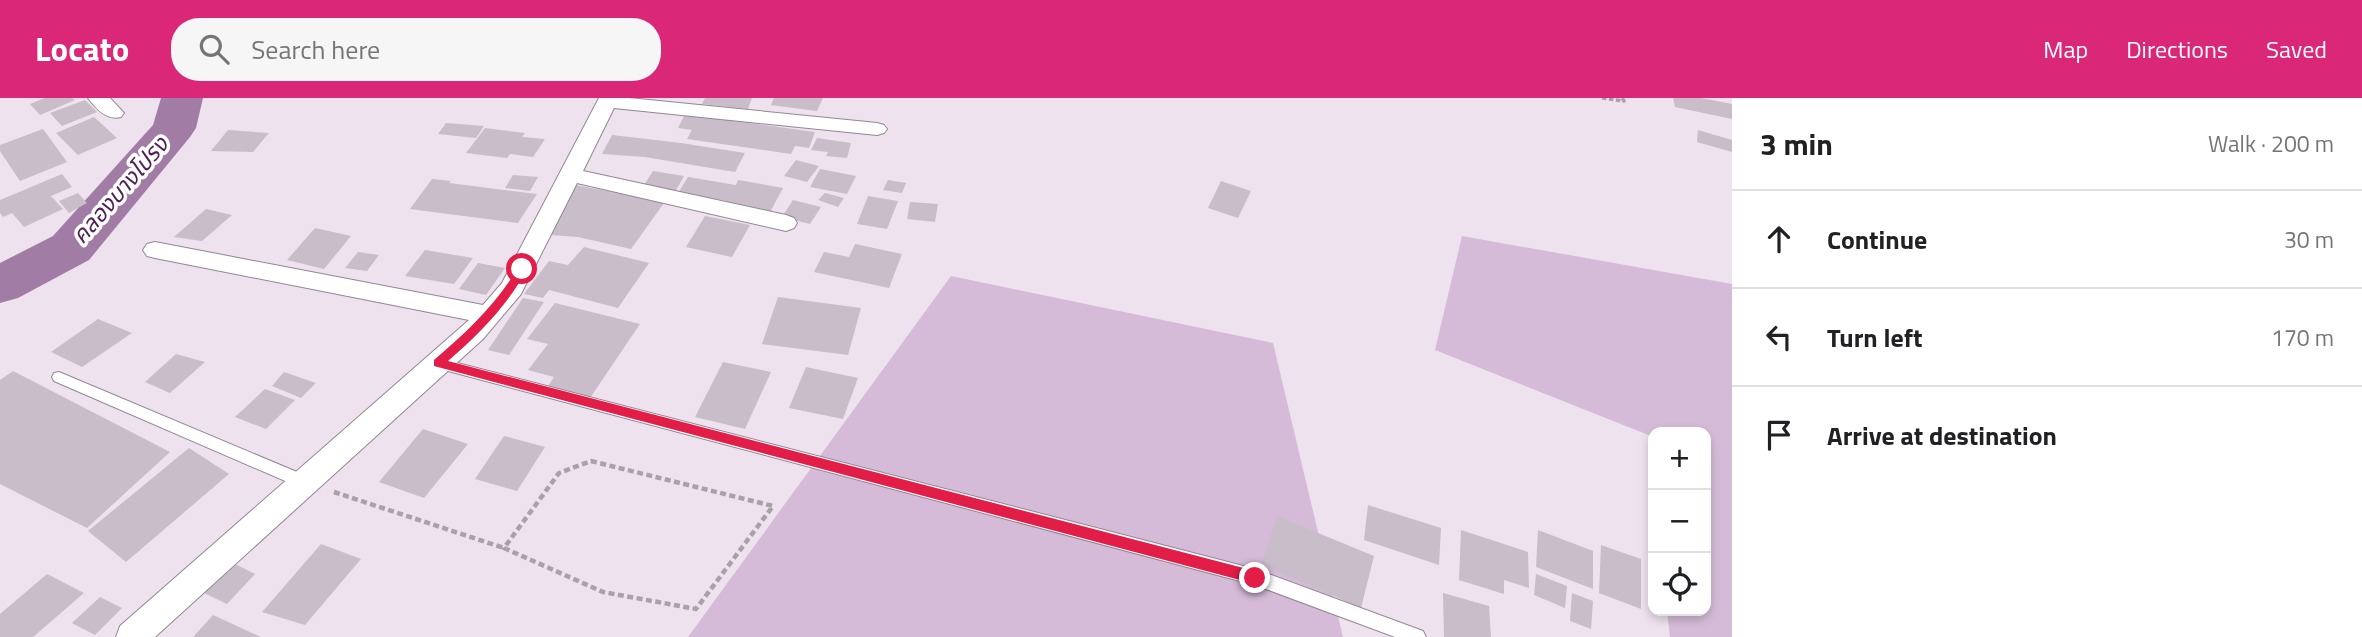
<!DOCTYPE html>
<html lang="en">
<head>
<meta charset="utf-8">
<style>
  :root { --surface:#fff; --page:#f6f6f6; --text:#202124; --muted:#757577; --line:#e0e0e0; --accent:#db2777 }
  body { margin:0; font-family:"Titillium Web","Noto Sans Thai",sans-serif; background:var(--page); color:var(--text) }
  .controls { position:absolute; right:21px; bottom:21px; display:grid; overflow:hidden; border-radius:14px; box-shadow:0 4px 10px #0003 }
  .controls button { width:63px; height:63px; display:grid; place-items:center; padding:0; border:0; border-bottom:2px solid var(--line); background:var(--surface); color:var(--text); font:35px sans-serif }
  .stop { position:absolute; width:21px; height:21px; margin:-16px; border:5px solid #e11d48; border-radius:50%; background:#fff }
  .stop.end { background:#e11d48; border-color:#fff; box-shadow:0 2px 7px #0008 }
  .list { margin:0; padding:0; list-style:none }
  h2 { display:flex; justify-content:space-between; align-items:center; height:91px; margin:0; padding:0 28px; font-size:30px }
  h2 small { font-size:23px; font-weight:400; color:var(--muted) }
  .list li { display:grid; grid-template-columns:46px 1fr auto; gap:21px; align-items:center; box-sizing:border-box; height:98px; padding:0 28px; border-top:2px solid var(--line) }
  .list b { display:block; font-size:26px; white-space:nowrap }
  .list em { font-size:23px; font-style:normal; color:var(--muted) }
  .icon { flex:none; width:38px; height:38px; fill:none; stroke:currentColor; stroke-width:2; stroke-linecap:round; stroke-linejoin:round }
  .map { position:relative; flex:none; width:1732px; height:539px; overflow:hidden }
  header { display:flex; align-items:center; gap:42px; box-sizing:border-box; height:98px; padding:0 35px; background:var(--accent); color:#fff }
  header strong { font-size:33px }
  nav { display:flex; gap:38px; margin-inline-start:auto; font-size:24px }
  .search { width:490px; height:63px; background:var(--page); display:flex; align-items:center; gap:18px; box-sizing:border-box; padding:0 24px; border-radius:28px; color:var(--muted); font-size:26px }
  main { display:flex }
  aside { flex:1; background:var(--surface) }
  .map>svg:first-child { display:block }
  .green { fill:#d5bbd8 }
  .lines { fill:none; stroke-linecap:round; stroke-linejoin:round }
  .river { fill:#a17da5; fill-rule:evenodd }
  .building { fill:#c8bdc9 }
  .service-casing { stroke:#918792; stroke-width:2 }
  .minor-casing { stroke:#918792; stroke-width:2 }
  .path-far1 { stroke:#a9a0a9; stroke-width:3.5; stroke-dasharray:4.5 2.5; stroke-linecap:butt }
  .path { stroke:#a9a0a9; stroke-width:4.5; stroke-dasharray:6 3.5; stroke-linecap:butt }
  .service { fill:#fff; fill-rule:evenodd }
  .minor { fill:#fff; fill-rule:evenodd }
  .route { fill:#e11d48 }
  .labels { text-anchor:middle; stroke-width:7; stroke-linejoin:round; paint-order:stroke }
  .water-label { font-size:23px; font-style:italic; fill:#4d1f53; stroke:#fff }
</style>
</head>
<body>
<header>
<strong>Locato</strong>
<div class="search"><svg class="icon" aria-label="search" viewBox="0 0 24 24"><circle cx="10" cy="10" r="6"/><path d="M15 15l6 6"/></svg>Search here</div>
<nav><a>Map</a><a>Directions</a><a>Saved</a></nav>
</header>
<main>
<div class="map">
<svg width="1732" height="539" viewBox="0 0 1732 539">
  <rect width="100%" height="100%" fill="#ede2ee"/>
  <path class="green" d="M1462,138L1732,186V539H1670L1667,513H1706V334H1653V357L1651,338L1435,252Z
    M951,178L1273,245L1343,539H688Z"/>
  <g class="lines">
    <path class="river" d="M161,0H203L196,30L190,39L89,162L18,200L0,205V165L53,138L153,27Z"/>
  </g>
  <path class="building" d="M45,0H72L75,2L40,17L30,6Z
    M705,0H752L748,11L702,6Z
    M774,0H823L817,13L771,7Z
    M1673,0H1701L1732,6V21L1675,9Z
    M85,2L97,14L62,28L50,15Z
    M685,16L815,34L809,50L795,48L791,56L687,41L692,32L678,30Z
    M94,19L117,40L78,57L56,35Z
    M446,25L484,28L476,40L438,36Z
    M485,30L525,35L522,39L545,41L533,59L510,56L507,60L466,55Z
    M43,31L67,64L20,83L0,53V47Z
    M228,32L269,35L253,54L211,53Z
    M1698,32L1732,42V54L1697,44Z
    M612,37L681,45L745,55L735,74L645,59L602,56Z
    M817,40L851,45L847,60L826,58L828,54L811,52Z
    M796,62L819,68L807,84L784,78Z
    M820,71L856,78L847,96L810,89Z
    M653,73L684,78L674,96L642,90Z
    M62,76L72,89L51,98L63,111L24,129L12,115L3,119L0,115V102Z
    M513,77L538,79L530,93L505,90Z
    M688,79L736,87L738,82L783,90L769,116L723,108L727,103L678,95Z
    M432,81L451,83L449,85L537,96L518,125L410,111Z
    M888,82L906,85L902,95L883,92Z
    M1221,83L1251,93L1238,120L1208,110Z
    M575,87L612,94L664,105L631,151L578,139L551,137Z
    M78,95L87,105L69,115L59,103Z
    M825,95L844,100L838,109L818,102Z
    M868,98L898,103L887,131L857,126Z
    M793,102L821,109L810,126L782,119Z
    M910,104L938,106L935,124L907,121Z
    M206,111L232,117L202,143L174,139Z
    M705,118L750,127L732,159L686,149Z
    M315,130L351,138L324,171L287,162Z
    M855,146L902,156L889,190L814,174L824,154L849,159Z
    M584,149L649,165L618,210L549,192L543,200L524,196L549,163L568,167Z
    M425,152L473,160L454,186L405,178Z
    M358,154L379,157L367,173L345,170Z
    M478,165L505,170L486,197L459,191Z
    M778,199L861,210L848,257L762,246Z
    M523,200L544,204L509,257L488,252Z
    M555,205L640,226L590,300L548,288L554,279L528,272L548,246L527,241Z
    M98,221L132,235L82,269L51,254Z
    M176,256L205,264L170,295L145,284Z
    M723,264L771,274L745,331L695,319Z
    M806,269L858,280L843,321L789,310Z
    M13,273L170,354L87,430L0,386V282Z
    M284,274L316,285L301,300L272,288Z
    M265,291L295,302L266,331L235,319Z
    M423,331L468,346L424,400L379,384Z
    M504,338L545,349L517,393L475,381Z
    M189,350L229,376L126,464L88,433Z
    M1368,407L1441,430L1439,467L1364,442Z
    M1277,418L1374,458L1361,510L1261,466Z
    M1461,432L1528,454L1529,490L1504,482V496L1459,482Z
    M1538,432L1593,453V491L1536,469Z
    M321,446L361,461L305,527L262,514Z
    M1601,447L1641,461V511L1599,495Z
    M233,465L255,476L227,506L204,495Z
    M47,476L84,495L33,539H0V516Z
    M1536,476L1567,488L1565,510L1534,497Z
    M1443,495L1489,508L1491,539H1444Z
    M1572,495L1593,503L1591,531L1570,523Z
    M100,499L122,510L95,537L72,525Z
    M213,517L261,539H193Z"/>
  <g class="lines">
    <g class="service-casing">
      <path id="service" d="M438,260L1255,471L1423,533L1426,539H1395L1255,487L433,269L431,265L433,261Z
        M59,274L309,379L312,384L309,389L304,391L299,389L54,283L52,279L54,275Z"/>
    </g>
    <g class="minor-casing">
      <path id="minor" d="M88,0H110L124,15L121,19C107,23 96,11 88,0Z
        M599,0H629L877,25L884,27L887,31L884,35L877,37L614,10L583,73L786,117L794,120L797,125L794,130L786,133L577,85L521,196L483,241L155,539H116L120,528L469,222L155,160L147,158L143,152L147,146L155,144L483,207L502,185Z"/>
    </g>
    <path class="path-far1" d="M1602,0L1624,3L1622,0"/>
    <path class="path" d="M591,363L773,408L696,511L603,494L504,450L559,375Z
      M334,394L504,450"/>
    <use href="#service" class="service"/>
    <use href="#minor" class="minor"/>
  </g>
  <path class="route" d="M522,167L527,171C508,207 479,236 448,263L1255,473L1262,480L1255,486L434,268V262C467,234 497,206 519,168Z"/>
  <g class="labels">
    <g class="water-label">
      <text transform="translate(120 92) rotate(-49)" y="8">คลองบางโปรง</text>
    </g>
  </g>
</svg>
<div class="controls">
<button>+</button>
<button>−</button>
<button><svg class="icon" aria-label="locate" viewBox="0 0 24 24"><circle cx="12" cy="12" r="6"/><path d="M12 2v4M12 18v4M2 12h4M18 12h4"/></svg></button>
</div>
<div class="stop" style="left:522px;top:171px"></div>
<div class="stop end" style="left:1255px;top:480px"></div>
</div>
<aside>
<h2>3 min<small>Walk · 200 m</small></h2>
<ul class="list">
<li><svg class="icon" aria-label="ahead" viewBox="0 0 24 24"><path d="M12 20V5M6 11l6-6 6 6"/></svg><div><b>Continue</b></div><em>30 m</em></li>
<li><svg class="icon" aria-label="left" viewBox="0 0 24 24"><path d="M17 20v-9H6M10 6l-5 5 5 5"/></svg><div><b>Turn left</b></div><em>170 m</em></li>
<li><svg class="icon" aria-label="arrive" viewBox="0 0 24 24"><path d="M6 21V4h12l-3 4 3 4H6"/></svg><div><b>Arrive at destination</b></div></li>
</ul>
</aside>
</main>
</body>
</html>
